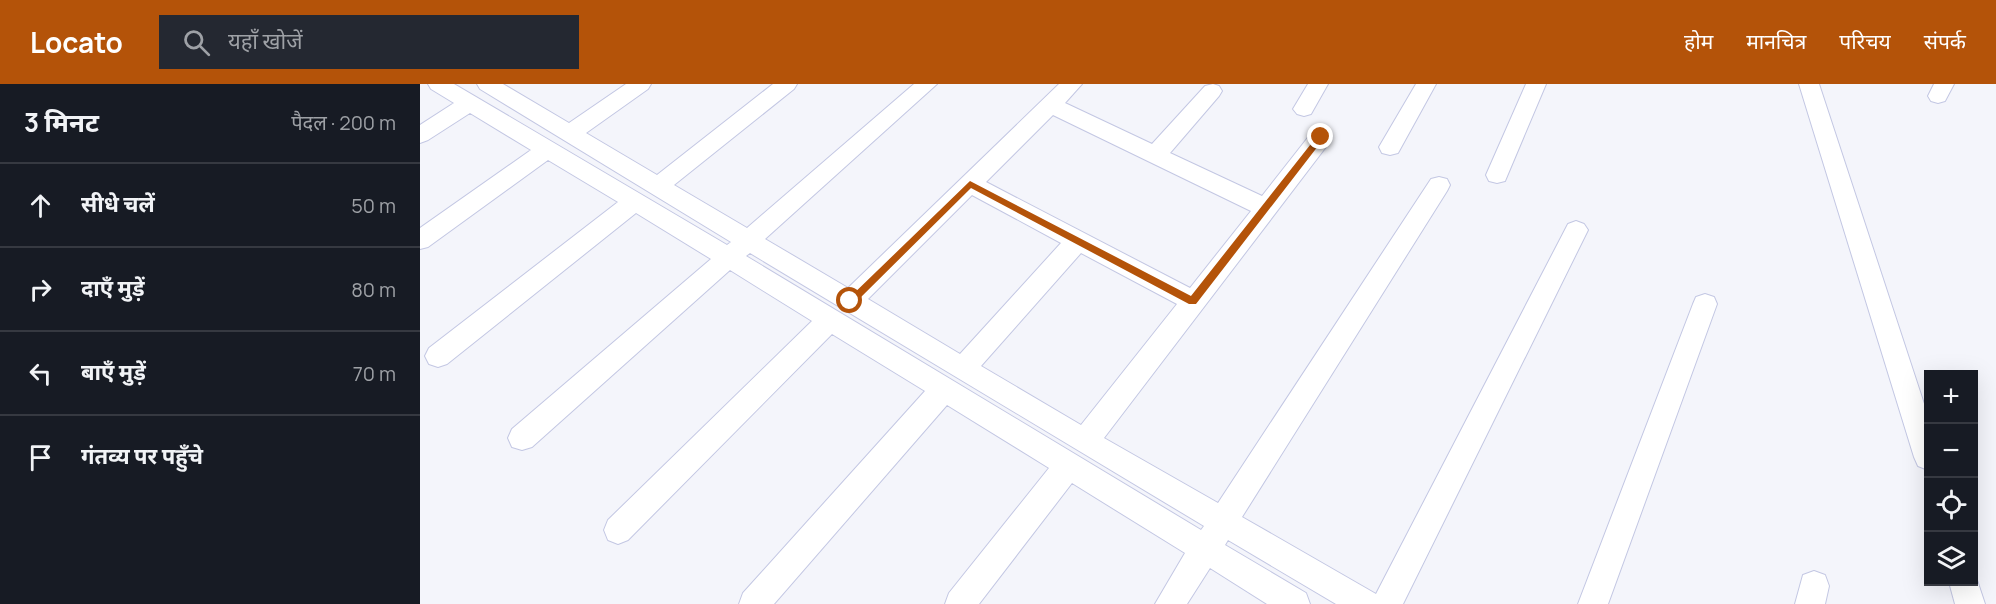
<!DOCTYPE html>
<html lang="hi">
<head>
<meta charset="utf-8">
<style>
  :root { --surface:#171b24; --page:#242831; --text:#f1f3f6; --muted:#9ea1a6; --line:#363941; --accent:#b45309 }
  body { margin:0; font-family:Manrope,"Noto Sans Devanagari",sans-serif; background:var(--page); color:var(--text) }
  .controls { position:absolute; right:18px; bottom:18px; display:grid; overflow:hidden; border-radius:0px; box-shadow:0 6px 24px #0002 }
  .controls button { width:54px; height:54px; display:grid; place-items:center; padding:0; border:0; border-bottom:2px solid var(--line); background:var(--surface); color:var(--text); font:30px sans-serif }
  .stop { position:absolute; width:18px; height:18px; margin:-14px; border:4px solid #b45309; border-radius:50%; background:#fff }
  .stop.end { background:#b45309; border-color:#fff; box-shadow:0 2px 6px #0008 }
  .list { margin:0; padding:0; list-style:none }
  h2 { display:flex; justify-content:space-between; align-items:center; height:78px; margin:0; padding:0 24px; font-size:26px }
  h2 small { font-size:20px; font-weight:400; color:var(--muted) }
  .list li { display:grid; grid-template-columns:39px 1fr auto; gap:18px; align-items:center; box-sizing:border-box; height:84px; padding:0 24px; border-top:2px solid var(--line) }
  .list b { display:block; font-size:22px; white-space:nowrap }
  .list em { font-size:20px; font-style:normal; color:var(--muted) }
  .icon { flex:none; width:33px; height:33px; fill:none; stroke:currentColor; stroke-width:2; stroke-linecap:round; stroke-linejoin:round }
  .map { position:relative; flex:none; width:1576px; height:520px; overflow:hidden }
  header { display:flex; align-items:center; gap:36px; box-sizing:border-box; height:84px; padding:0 30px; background:var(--accent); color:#fff }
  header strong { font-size:28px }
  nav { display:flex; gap:33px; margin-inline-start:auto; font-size:21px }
  .search { width:420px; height:54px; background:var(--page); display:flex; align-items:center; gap:15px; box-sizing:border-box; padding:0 21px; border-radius:0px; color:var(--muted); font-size:22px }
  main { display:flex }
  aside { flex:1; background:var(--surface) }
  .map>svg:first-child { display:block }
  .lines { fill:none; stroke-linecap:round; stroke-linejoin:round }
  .minor-casing { stroke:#c3c7e3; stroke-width:2 }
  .minor { fill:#fff; fill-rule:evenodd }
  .route { fill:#b45309 }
</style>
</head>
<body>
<header>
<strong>Locato</strong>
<div class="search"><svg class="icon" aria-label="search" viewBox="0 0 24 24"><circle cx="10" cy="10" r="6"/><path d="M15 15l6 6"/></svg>यहाँ खोजें</div>
<nav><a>होम</a><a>मानचित्र</a><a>परिचय</a><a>संपर्क</a></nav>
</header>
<main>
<aside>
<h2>3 मिनट<small>पैदल · 200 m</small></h2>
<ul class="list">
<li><svg class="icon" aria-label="ahead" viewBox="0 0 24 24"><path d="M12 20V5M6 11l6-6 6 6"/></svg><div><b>सीधे चलें</b></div><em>50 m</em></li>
<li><svg class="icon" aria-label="right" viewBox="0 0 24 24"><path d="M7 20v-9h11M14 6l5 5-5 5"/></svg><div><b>दाएँ मुड़ें</b></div><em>80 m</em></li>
<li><svg class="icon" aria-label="left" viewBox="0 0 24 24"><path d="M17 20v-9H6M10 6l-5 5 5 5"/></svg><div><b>बाएँ मुड़ें</b></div><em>70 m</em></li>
<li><svg class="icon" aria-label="arrive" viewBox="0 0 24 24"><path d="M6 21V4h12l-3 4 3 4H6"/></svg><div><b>गंतव्य पर पहुँचे</b></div></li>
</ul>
</aside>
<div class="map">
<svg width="1576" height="520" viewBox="0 0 1576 520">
  <rect width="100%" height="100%" fill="#f4f5fb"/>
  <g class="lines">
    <g class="minor-casing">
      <path id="minor" d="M8,0H34L307,161L311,158L60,5L57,0H83L149,39L206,0H231L228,5L166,49L237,91L353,0H377L374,5L254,101L327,144L494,0H517L345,155L428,204L639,0H662L645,19L732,60L785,2L793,0L799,2L802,7L799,12L750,69L842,112L893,47L901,45L909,47L912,53L909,59L684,354L798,419L1011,95L1019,93L1027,95L1030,101L1027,107L822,433L956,510L1148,140L1156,137L1164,140L1168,146L983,520H916L808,456L805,461L886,509L890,520H847L790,484L767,520H735L765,469L652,399L559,520H525L529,509L629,384L527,321L354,520H319L323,509L505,307L412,250L208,456L198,460L188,456L184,446L188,436L392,237L310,186L112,363L102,366L92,363L88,354L92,345L291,175L216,129L27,280L18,283L9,280L5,272L9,264L198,118L128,76L8,163L0,165V144L111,66L50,29L8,56L0,59V41L34,19L11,5ZM633,31L831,127L770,204L566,98ZM552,111L641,159L540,270L448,215ZM330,169L784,442L781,446L326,172ZM661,169L757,220L661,341L561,282Z
        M888,0H908L891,30L884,32L877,30L873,25Z
        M996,0H1016L978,69L970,71L962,69L959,63Z
        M1106,0H1126L1085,97L1077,99L1069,97L1066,91Z
        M1379,0H1399L1508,332V386L1498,382L1494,373Z
        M1514,0H1534L1525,17L1518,19L1511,17L1508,12Z
        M1285,210L1294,213L1297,220L1188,520H1158L1273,220L1276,213Z
        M1394,487L1405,491L1409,502L1405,520H1375L1383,491Z
        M1554,487L1565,520H1535L1529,498H1554Z"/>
    </g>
    <use href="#minor" class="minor"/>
  </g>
  <path class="route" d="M898,51L905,53L776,220H769L551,104L434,220L430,221L426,217L550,97L771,212Z"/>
</svg>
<div class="controls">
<button>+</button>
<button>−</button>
<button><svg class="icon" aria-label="locate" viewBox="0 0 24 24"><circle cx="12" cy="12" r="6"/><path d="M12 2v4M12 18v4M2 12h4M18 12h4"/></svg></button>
<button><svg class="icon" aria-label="layers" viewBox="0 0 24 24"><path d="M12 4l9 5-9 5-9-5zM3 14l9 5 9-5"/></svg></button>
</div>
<div class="stop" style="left:430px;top:217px"></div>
<div class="stop end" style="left:901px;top:53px"></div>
</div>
</main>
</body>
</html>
